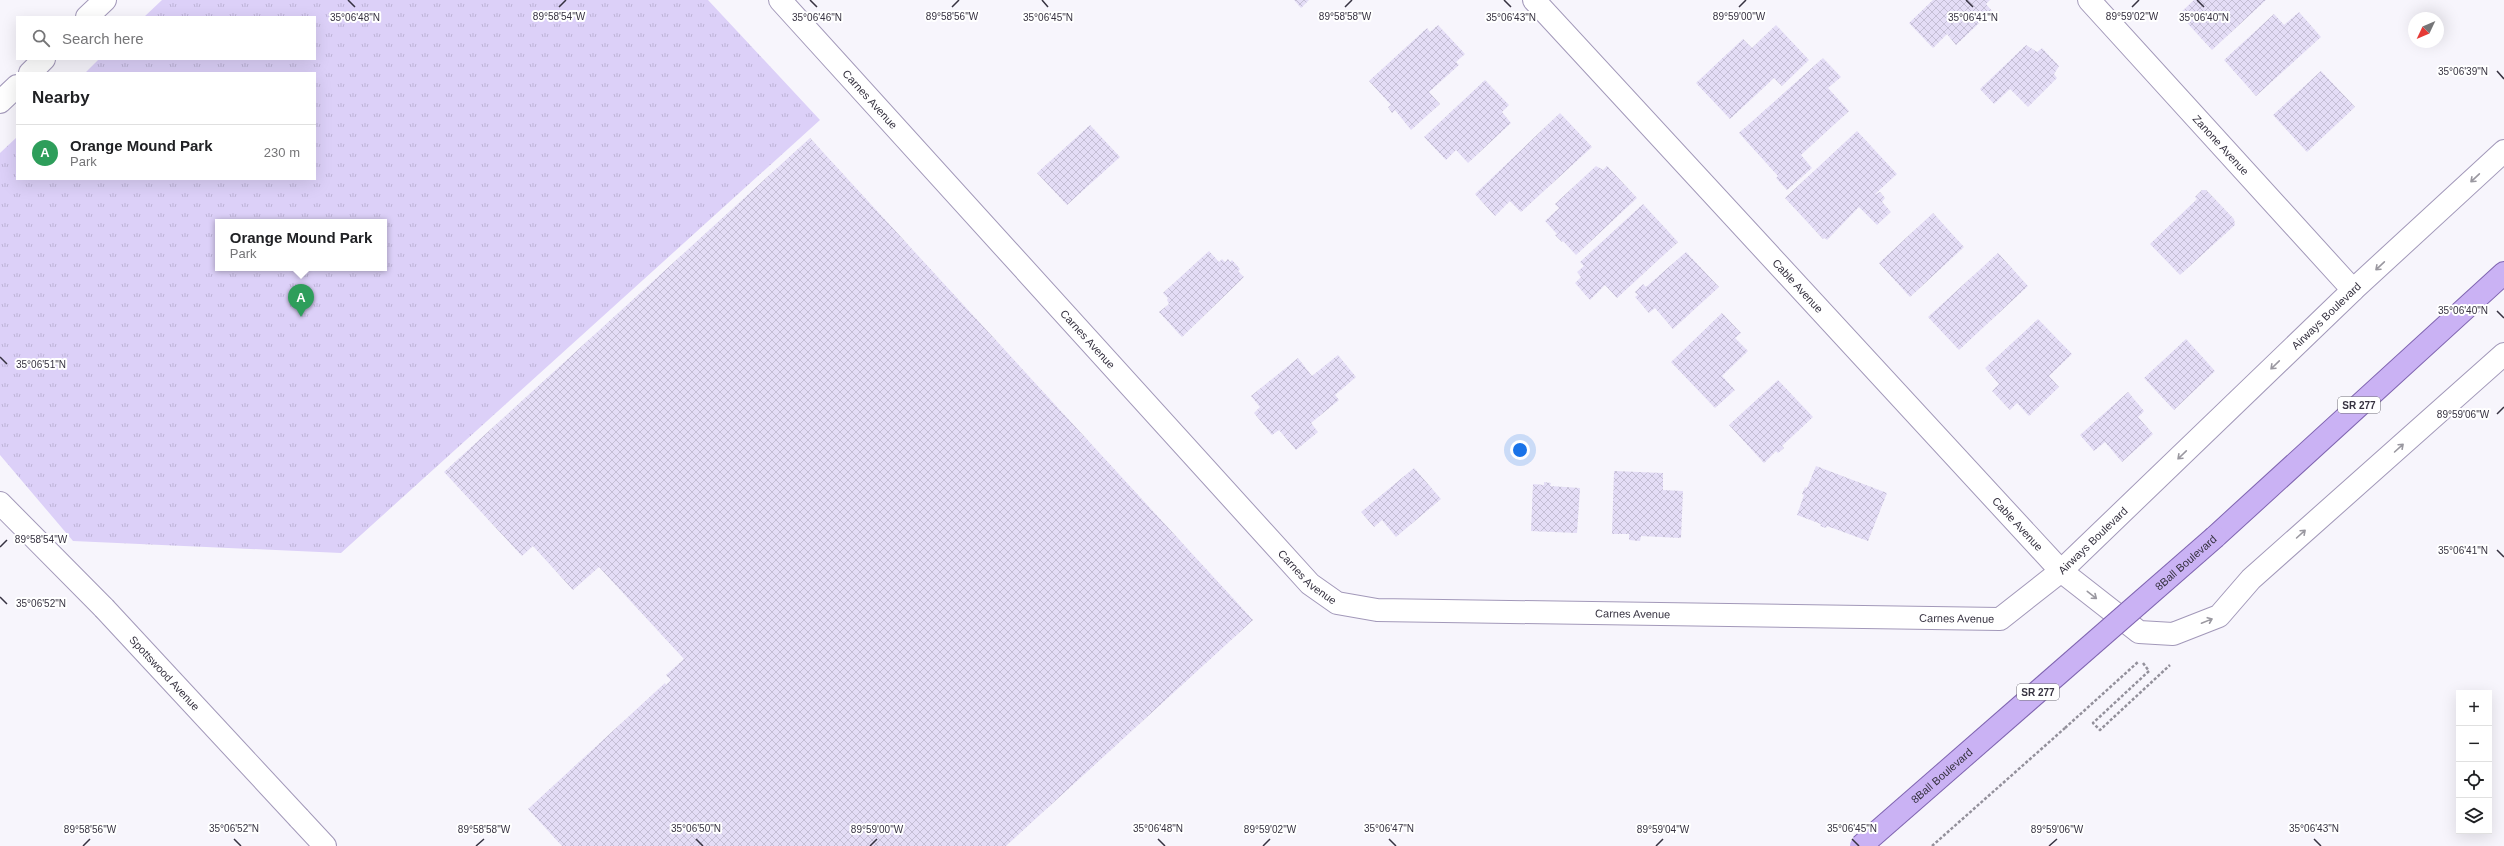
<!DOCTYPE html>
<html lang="en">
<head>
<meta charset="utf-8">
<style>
  :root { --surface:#fff; --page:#f6f6f6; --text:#202124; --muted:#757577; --line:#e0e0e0; --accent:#8b6d0e }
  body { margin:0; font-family:Arial,sans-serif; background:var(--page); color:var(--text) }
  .controls { position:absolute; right:12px; bottom:12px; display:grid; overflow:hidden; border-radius:0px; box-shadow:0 4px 16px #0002 }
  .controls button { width:36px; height:36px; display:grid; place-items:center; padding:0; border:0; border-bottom:1px solid var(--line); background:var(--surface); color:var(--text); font:20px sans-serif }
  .compass { position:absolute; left:2408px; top:12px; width:36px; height:36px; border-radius:50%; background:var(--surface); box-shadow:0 4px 16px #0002; rotate:226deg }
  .you { position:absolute; left:1520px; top:450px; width:14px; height:14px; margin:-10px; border:3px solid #fff; border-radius:50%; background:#1a73e8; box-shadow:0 0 0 6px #1a73e833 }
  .badge { display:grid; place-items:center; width:26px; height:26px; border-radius:50%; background:var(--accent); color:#fff; font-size:13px; font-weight:700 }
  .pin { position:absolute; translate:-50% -33px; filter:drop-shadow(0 1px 2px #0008) }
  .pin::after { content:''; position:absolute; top:21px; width:14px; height:12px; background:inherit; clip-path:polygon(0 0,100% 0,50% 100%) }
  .popup { position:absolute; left:215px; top:219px; width:172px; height:52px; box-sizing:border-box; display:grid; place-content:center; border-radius:0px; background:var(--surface); filter:drop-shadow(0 1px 3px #0005); font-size:13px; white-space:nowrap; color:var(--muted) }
  .popup b { font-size:15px; color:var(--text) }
  .popup::after { content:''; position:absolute; left:50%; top:100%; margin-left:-8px; border:8px solid transparent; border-top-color:var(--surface) }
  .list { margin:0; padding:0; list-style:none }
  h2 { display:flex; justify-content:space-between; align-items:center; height:52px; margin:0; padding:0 16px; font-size:17px }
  h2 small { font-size:13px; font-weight:400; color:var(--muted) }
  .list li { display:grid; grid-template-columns:26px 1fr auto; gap:12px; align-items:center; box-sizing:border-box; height:56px; padding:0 16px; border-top:1px solid var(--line) }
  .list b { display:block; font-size:15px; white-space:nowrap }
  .list p { margin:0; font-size:13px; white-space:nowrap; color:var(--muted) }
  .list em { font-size:13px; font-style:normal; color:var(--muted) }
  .icon { flex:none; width:22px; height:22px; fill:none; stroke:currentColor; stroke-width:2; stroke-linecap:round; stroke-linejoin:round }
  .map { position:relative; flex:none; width:2504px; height:846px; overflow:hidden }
  .search { position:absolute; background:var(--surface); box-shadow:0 4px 16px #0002; left:16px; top:16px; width:300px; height:44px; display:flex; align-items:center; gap:10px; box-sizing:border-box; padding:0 14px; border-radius:0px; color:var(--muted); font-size:15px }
  .panel { position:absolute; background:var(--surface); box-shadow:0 4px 16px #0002; left:16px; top:72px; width:300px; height:108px; border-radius:0px }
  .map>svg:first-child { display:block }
  .grass { fill:url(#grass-tufts); fill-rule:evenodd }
  .building { fill:url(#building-cross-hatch) }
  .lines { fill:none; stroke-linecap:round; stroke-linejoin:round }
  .street-casing { stroke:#a298b9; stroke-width:24 }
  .secondary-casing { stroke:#a298b9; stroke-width:24 }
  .primary-casing { stroke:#7f64b0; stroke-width:24 }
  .path { stroke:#93909b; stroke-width:2.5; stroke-dasharray:3 2; stroke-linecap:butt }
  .street { stroke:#fff; stroke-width:22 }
  .secondary { stroke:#fff; stroke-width:22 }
  .primary { stroke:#cab2f4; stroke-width:22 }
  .secondary-bridge-casing { stroke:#a298b9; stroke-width:24; stroke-linecap:butt }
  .primary-bridge-casing { stroke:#7f64b0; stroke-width:24; stroke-linecap:butt }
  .path-bridge { stroke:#93909b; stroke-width:2.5; stroke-dasharray:3 2; stroke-linecap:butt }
  .secondary-bridge { stroke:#fff; stroke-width:22 }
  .primary-bridge { stroke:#cab2f4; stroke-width:22 }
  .oneway { stroke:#9a98a0 }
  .ticks { fill:none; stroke:#363240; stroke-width:1.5 }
  .labels { text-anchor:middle; stroke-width:4; stroke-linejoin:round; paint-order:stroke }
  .shield { fill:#fff; stroke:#727079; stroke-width:1 }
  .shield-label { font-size:10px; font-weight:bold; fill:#363240 }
  .street-label { font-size:11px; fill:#363240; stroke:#fff }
  .ticks-label { font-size:10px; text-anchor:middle; fill:#363240; stroke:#fff; stroke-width:4; stroke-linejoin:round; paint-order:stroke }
</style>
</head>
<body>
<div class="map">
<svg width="2504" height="846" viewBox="0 0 2504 846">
  <defs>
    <pattern id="grass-tufts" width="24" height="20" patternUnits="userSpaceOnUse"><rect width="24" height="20" fill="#dcd0f8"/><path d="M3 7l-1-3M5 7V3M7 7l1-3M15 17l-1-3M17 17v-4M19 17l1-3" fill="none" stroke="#bdb3d6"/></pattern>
    <pattern id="building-cross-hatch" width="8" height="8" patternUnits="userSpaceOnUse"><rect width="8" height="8" fill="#e4ddf6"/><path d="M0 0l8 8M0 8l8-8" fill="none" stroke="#c4bed4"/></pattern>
  </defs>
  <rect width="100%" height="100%" fill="#f7f5fc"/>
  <path class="grass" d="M162,0H708L820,120L341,553L73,541L0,455V153L17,137V179H315V73H85L99,59H315V17H144ZM218,222H384V268H218Z"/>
  <path class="building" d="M1294,0H1309L1301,8Z
    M1933,0H1990L1986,4L1992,11L1956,45L1947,34L1933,48L1909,23Z
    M2194,0H2266L2212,50L2179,14Z
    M2299,12L2321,37L2256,96L2224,60L2274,14L2284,25Z
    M1438,25L1465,54L1456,62L1459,65L1429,92L1440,104L1411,130L1395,110L1392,113L1388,107L1391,105L1369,81L1427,28L1430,32Z
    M1776,25L1809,60L1782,86L1774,78L1730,119L1696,83L1743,39L1752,48Z
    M2026,45L2037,52L2042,48L2059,66L2054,74L2057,78L2028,107L2010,89L1994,104L1980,89Z
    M1823,58L1841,77L1828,88L1849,111L1801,155L1812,168L1787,190L1776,178L1778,176L1739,133Z
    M2321,71L2355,107L2307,152L2273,115Z
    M1485,80L1509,105L1502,112L1511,123L1468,163L1456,150L1446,160L1424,137Z
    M1560,113L1592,147L1521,212L1510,201L1495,216L1475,194Z
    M1090,125L1120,157L1067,205L1037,173Z
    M1857,131L1897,174L1874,195L1880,192L1885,198L1882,202L1891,212L1877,225L1859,207L1827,240L1825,238L1823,239L1785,198Z
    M810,138L1253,620L1006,846H562L528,809L665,683L666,685L671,680L666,675L684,659L599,567L573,590L533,546L522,556L444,472Z
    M1596,166L1603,170L1607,166L1637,198L1576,255L1563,241L1562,242L1555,235L1557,234L1545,221L1559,208L1555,204Z
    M2202,190H2206L2234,219L2235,225L2180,275L2150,244L2197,199L2195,197Z
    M1643,204L1678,242L1617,298L1605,285L1590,300L1575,283L1581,277L1577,272L1584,266L1580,262Z
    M1933,213L1964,247L1910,297L1879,263Z
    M1209,251L1219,262L1222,259L1225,262L1228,259L1230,262L1232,260L1240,269L1238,271L1244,277L1182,337L1159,312L1169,304L1167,300L1168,298L1163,293Z
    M1686,252L1719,287L1673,329L1655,308L1649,313L1635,297L1638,295L1635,292L1643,284L1646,287Z
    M1998,253L2028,286L1959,350L1928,317Z
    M1722,313L1741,333L1735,338L1748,351L1722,376L1735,390L1715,408L1671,362Z
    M2038,319L2072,354L2049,376L2059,387L2029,416L2017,403L2010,410L1992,391L1999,384L1985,368Z
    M2186,339L2215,371L2174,410L2144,378Z
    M1338,355L1356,377L1335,395L1339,400L1311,423L1318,432L1296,450L1279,430L1272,435L1254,413L1260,407L1251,396L1298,358L1312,376Z
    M1778,380L1813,417L1782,446L1784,448L1778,453L1776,451L1764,463L1729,425Z
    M2128,392L2144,411L2138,417L2153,434L2122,462L2105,442L2094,451L2080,435Z
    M1816,466L1887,493L1868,541L1827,526L1826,528L1820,526L1821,524L1797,515L1804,495L1802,494L1805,487L1807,488Z
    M1414,468L1441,499L1396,537L1382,520L1374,527L1361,512Z
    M1614,471L1663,473V490L1683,491L1681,538L1641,536L1640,541L1629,540V534H1612Z
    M1544,482L1551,483L1550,486L1580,488L1577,533L1531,531L1533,484L1544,485Z"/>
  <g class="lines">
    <g class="street-casing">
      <g id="street">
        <path id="s1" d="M780,0L1310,584L1337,603L1377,610L2000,619L2061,571L2353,290L2504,151"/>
        <path id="s2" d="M1534,0L2061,571L2139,632L2173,634L2219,616L2251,579L2504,354"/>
        <path id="s3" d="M2089,0L2353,290"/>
        <path d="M87,17L105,0"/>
        <path d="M30,73L44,59"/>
        <path d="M0,102L17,86"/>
      </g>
    </g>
    <g class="secondary-casing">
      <path id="secondary" d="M0,503L104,608
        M299,818L325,846"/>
    </g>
    <g class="primary-casing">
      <path id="primary" d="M2215,537L2504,273"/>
    </g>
    <path class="path" d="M2143,663L2149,671L2093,723L2100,730L2170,665
      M2065,728L2138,662"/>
    <use href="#street" class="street"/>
    <use href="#secondary" class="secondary"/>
    <use href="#primary" class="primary"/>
    <g class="secondary-bridge-casing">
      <g id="secondary-bridge">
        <path id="s4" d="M104,608L299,818"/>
      </g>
    </g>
    <g class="primary-bridge-casing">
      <g id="primary-bridge">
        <path id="s5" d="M1861,846L2215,537"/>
      </g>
    </g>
    <path class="path-bridge" d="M1932,846L2065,728"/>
    <use href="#secondary-bridge" class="secondary-bridge"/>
    <use href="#primary-bridge" class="primary-bridge"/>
  </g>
  <defs><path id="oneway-shaft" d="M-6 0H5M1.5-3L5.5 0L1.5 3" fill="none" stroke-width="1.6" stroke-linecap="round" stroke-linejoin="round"/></defs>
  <g class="oneway">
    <use href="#oneway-shaft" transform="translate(2475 178) rotate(137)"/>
    <use href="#oneway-shaft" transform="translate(2380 266) rotate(137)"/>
    <use href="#oneway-shaft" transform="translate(2275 365) rotate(136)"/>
    <use href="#oneway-shaft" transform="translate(2399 448) rotate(-42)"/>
    <use href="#oneway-shaft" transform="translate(2182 455) rotate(136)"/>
    <use href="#oneway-shaft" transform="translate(2301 534) rotate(-42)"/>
    <use href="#oneway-shaft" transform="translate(2092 595) rotate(38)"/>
    <use href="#oneway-shaft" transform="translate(2207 621) rotate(-22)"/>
  </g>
  <path class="ticks" d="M348,0L355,7M810,0L817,7M1042,0L1048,7M1504,0L1511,7M1966,0L1973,7M2197,0L2204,7M559,7L566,0M952,7L959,0M1345,7L1352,0M1739,7L1746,0M2132,7L2139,0M2497,71L2504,79M2497,311L2504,318M0,357L7,364M2497,414L2504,407M0,547L7,540M2497,550L2504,557M0,597L7,604M234,839L241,846M696,839L703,846M1158,839L1165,846M1389,839L1396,846M1852,839L1859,846M2314,839L2321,846M83,846L90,839M476,846L484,839M870,846L877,839M1263,846L1270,839M1656,846L1663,839M2049,846L2057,839"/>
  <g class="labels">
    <g class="shield">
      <rect x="2338" y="397" width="42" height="16" rx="3"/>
      <rect x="2017" y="684" width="42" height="16" rx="3"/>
    </g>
    <g class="shield-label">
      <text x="2359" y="409">SR 277</text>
      <text x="2038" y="696">SR 277</text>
    </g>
    <g class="street-label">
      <text dy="4" stroke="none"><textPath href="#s1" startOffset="134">Carnes Avenue</textPath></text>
      <text dy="4" stroke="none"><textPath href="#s3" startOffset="196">Zanone Avenue</textPath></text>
      <text dy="4" stroke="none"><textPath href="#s2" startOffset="389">Cable Avenue</textPath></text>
      <text dy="4" stroke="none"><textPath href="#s1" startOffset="1931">Airways Boulevard</textPath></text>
      <text dy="4" stroke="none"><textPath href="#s1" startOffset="458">Carnes Avenue</textPath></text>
      <text dy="4" stroke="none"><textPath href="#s2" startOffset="713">Cable Avenue</textPath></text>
      <text dy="4" stroke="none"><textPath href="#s1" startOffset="1607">Airways Boulevard</textPath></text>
      <text dy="4" stroke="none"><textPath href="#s5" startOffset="431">8Ball Boulevard</textPath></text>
      <text dy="4" stroke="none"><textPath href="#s1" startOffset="782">Carnes Avenue</textPath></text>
      <text dy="4" stroke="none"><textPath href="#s1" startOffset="1118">Carnes Avenue</textPath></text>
      <text dy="4" stroke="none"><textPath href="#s1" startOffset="1442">Carnes Avenue</textPath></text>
      <text dy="4" stroke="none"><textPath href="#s4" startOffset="89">Spottswood Avenue</textPath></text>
      <text dy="4" stroke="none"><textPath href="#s5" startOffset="107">8Ball Boulevard</textPath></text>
    </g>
  </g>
  <g class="ticks-label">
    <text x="559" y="20">89°58'54"W</text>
    <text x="952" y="20">89°58'56"W</text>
    <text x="1345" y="20">89°58'58"W</text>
    <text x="1739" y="20">89°59'00"W</text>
    <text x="2132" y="20">89°59'02"W</text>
    <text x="355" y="21">35°06'48"N</text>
    <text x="817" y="21">35°06'46"N</text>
    <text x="1048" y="21">35°06'45"N</text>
    <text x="1511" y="21">35°06'43"N</text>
    <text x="1973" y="21">35°06'41"N</text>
    <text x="2204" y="21">35°06'40"N</text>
    <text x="2463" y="75">35°06'39"N</text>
    <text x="2463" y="314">35°06'40"N</text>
    <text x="41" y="368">35°06'51"N</text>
    <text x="2463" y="418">89°59'06"W</text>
    <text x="41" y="543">89°58'54"W</text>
    <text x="2463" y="554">35°06'41"N</text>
    <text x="41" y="607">35°06'52"N</text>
    <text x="234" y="832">35°06'52"N</text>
    <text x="696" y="832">35°06'50"N</text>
    <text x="1158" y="832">35°06'48"N</text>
    <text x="1389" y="832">35°06'47"N</text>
    <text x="1852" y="832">35°06'45"N</text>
    <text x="2314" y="832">35°06'43"N</text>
    <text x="90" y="833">89°58'56"W</text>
    <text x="484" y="833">89°58'58"W</text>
    <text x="877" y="833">89°59'00"W</text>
    <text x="1270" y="833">89°59'02"W</text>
    <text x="1663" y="833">89°59'04"W</text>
    <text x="2057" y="833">89°59'06"W</text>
  </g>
</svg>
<div class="controls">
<button>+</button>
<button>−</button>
<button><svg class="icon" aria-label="locate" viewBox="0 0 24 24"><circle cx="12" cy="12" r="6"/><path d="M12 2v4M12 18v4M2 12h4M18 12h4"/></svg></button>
<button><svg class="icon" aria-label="layers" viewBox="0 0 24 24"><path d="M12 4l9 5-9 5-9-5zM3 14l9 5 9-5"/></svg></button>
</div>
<svg class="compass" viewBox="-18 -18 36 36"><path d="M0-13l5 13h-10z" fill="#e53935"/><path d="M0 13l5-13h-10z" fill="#757577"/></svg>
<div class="you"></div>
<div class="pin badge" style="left:301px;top:317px;background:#2e9e5b">A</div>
<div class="popup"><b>Orange Mound Park</b>Park</div>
<div class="search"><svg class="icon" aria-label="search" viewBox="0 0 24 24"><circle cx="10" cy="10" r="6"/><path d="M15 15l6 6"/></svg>Search here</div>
<section class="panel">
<h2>Nearby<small></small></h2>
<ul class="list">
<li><span class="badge" style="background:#2e9e5b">A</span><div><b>Orange Mound Park</b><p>Park</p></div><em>230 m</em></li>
</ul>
</section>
</div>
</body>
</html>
